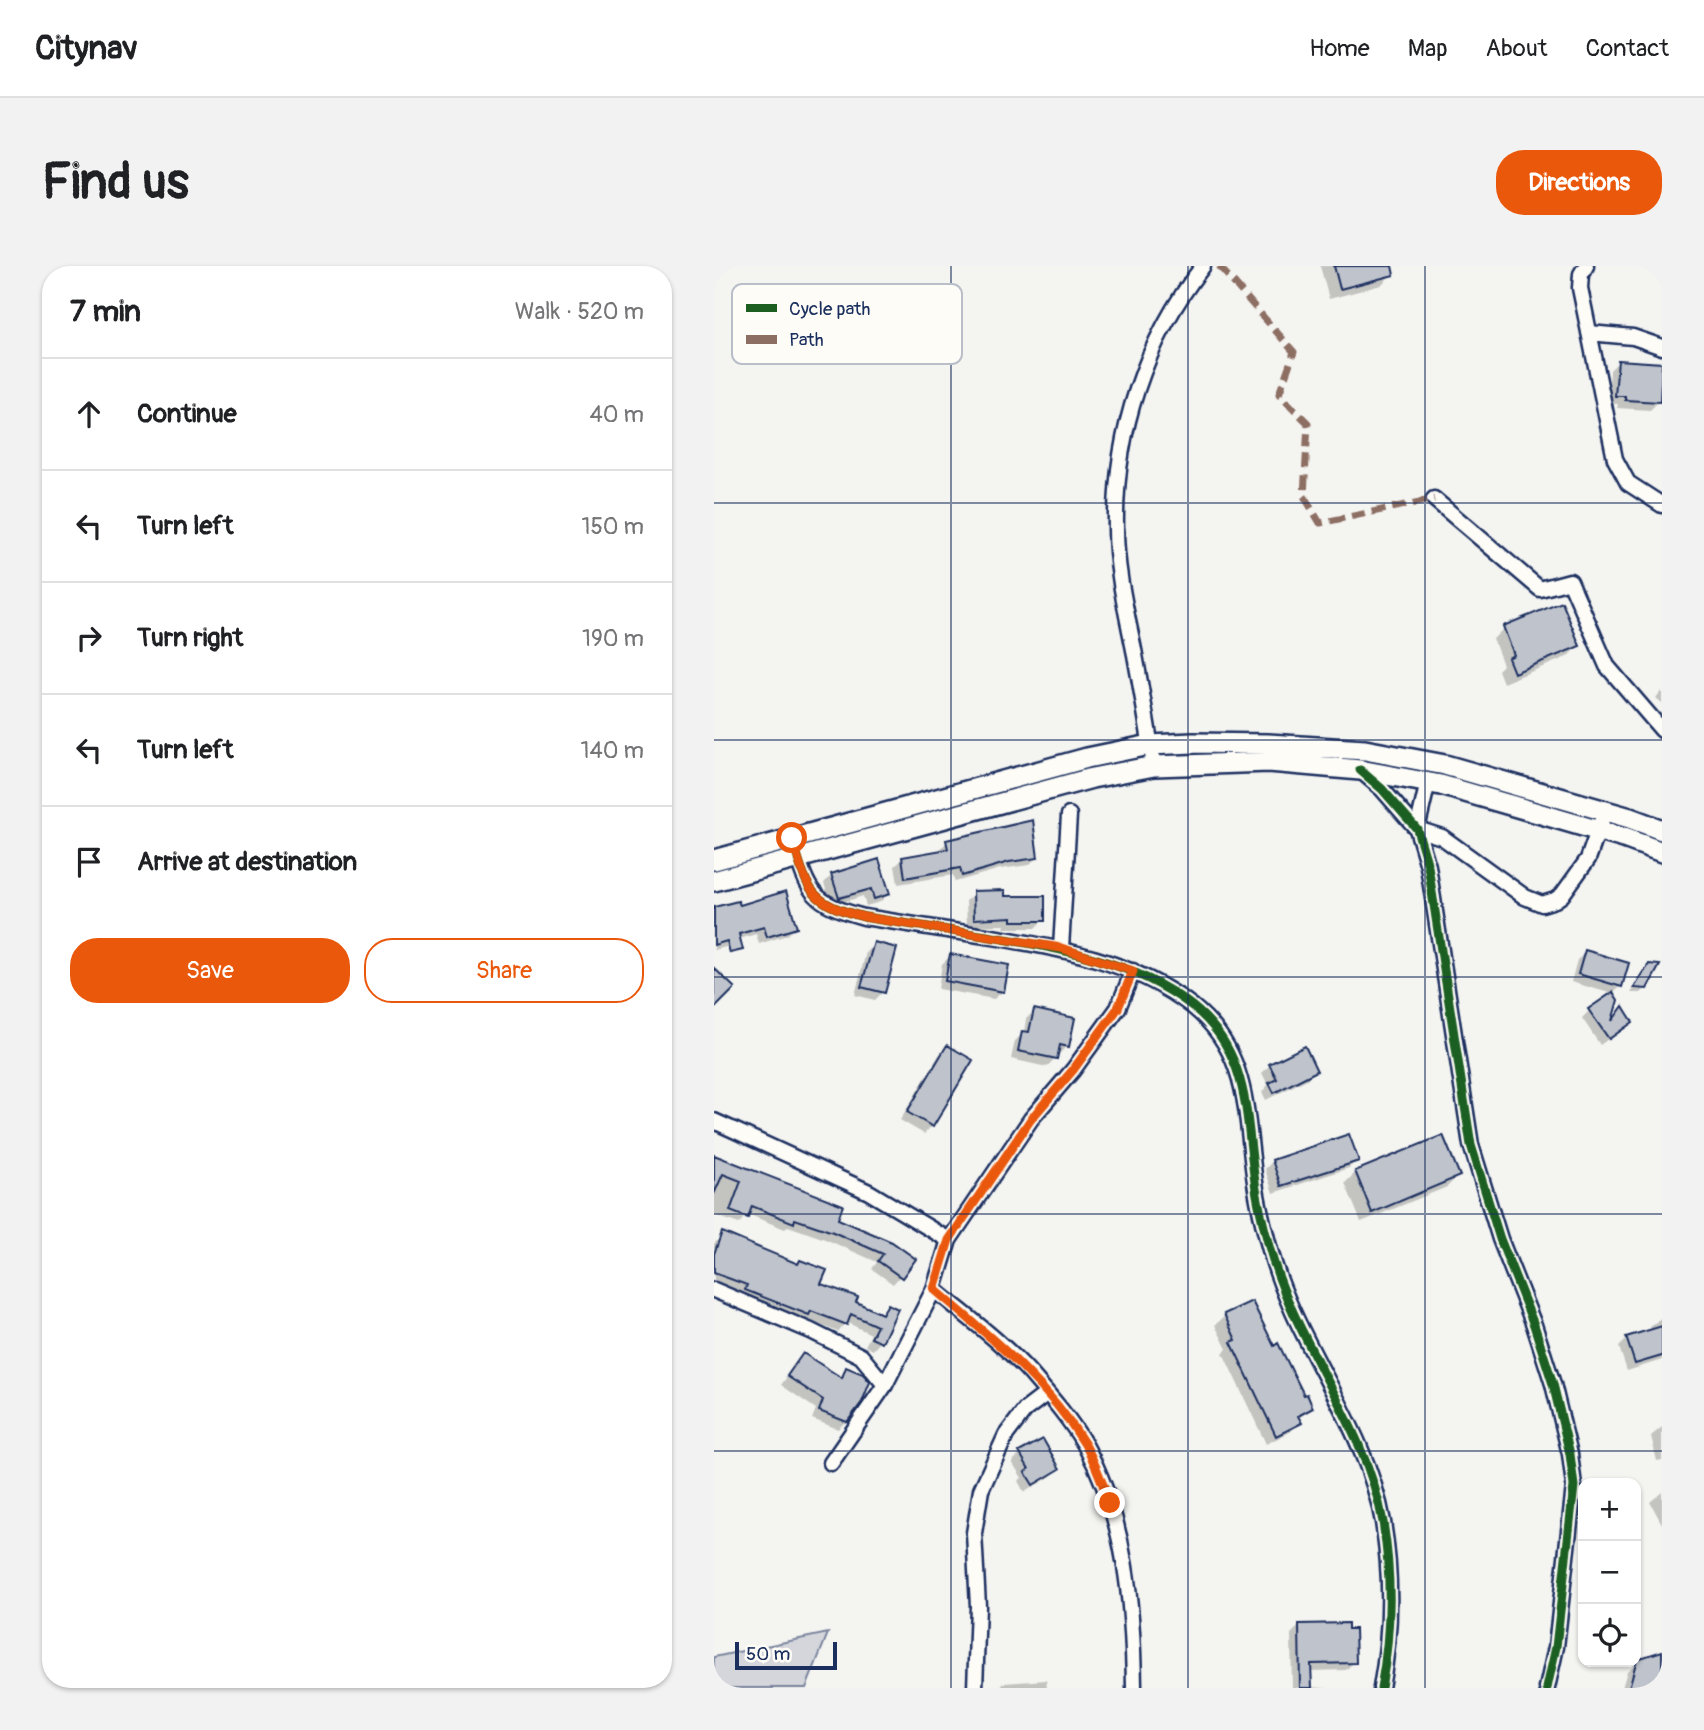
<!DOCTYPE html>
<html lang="en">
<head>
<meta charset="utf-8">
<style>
  :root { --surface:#fff; --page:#f2f2f2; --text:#202124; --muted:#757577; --line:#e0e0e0; --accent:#ea580c }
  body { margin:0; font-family:Pangolin,sans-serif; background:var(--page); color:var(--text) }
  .controls { position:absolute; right:21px; bottom:21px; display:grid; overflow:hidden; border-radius:14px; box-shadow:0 2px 5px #0004 }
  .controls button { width:63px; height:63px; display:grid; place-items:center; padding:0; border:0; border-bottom:2px solid var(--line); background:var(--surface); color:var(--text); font:35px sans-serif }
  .scale { position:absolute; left:21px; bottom:18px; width:102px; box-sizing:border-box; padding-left:7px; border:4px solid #1b2f5e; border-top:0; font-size:19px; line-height:24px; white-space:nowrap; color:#1b2f5e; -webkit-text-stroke:5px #fdfcf7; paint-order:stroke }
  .stop { position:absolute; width:21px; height:21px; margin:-16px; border:5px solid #ea580c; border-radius:50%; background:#fff }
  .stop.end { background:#ea580c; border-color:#fff; box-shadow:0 2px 7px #0008 }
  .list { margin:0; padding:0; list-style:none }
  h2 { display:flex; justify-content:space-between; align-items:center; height:91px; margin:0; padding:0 28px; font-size:30px }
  h2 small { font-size:23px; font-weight:400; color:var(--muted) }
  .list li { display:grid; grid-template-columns:46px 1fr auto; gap:21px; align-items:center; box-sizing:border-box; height:112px; padding:0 28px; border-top:2px solid var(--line) }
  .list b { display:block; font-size:26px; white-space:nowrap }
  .list em { font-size:23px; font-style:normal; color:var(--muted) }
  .actions { display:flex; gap:14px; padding:21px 28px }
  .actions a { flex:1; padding:16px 0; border:2px solid var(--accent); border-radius:28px; text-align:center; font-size:24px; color:var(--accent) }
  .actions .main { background:var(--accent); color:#fff }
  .icon { flex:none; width:38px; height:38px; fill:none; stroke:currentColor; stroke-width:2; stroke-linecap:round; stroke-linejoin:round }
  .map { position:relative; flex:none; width:948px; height:1422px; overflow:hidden; border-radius:28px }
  header { display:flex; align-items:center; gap:42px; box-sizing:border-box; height:98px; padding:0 35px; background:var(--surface); border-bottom:2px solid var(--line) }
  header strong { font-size:33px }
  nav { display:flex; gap:38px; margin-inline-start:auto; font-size:24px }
  .intro { display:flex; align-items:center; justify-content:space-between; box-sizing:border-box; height:168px; padding:0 42px }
  h1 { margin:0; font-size:49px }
  .button { padding:18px 32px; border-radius:28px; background:var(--accent); color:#fff; font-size:24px; font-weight:700 }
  main { display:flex; gap:42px; padding:0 42px }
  aside { flex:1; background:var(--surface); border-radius:28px; box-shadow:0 2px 5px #0004 }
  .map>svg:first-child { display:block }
  .green { fill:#d4d6db; stroke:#78829c; stroke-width:2 }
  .shadow { fill:#0003 }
  .building { fill:#bfc3cc; stroke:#1b2f5e; stroke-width:2 }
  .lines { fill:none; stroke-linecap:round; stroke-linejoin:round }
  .street-casing { stroke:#1b2f5e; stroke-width:19 }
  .secondary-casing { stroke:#1b2f5e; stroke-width:24 }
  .street { stroke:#fdfcf7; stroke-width:14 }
  .secondary { stroke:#fdfcf7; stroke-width:19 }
  .quiet { stroke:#8d6e63; stroke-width:7; stroke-dasharray:14 7; stroke-linecap:butt }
  .cycleway-casing { stroke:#fdfcf7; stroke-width:13 }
  .cycleway { stroke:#1b5e20; stroke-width:9 }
  .route { stroke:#ea580c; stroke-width:9 }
  .grid { fill:none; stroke:#1b2f5e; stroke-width:2; stroke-opacity:0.55 }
  .key { fill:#fdfcf7; stroke:#b9bec9; stroke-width:2 }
  .key-label { font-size:19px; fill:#1b2f5e }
</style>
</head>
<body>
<header>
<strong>Citynav</strong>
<nav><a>Home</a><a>Map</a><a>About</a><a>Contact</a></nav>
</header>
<div class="intro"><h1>Find us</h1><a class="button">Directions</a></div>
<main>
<aside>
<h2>7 min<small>Walk · 520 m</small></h2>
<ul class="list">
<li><svg class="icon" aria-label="ahead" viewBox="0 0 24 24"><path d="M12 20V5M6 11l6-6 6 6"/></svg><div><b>Continue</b></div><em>40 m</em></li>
<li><svg class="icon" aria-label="left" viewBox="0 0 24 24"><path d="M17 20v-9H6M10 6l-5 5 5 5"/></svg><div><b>Turn left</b></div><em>150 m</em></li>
<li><svg class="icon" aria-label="right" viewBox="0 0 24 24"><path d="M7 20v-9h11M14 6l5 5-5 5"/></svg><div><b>Turn right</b></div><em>190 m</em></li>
<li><svg class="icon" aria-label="left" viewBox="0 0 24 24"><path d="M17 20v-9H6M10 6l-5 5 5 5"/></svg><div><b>Turn left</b></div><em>140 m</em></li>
<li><svg class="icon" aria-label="arrive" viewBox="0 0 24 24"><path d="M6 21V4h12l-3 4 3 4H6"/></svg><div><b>Arrive at destination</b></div></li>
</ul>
<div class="actions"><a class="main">Save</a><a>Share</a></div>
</aside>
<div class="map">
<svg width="948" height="1422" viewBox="0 0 948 1422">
  <rect width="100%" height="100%" fill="#f4f4f1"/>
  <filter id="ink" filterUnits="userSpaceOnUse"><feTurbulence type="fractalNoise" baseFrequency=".0143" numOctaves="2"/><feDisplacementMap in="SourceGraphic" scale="14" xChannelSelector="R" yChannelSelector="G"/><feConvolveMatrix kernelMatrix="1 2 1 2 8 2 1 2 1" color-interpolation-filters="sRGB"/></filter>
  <g filter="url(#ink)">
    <path class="green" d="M114,1367L92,1422H0V1391Z"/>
    <path class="shadow" d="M606,0H676L678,8L667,19L615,33Z
      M904,96L948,98V135H945L936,144L903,142L904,138L894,137L896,104Z
      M847,338L864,380L853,391L789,417L784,404L789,399L779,373L790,362Z
      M948,424V437L942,432Z
      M233,576L323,591L315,599L286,603L241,616L239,609L184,618L181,600L189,593L226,586V583Z
      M118,609L174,628L166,636L152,640L149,630L117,640L110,617Z
      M260,627L290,631L329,654L321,662H290L291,659L253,660L252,635Z
      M24,641L81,661L73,669L45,678L42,668L22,674L16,680L0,684V643Z
      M160,678L169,726L161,734L141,729L152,686Z
      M872,686L907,720L899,728L857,716L863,694Z
      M236,690L289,725L280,733L224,723L228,698Z
      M936,699L932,722L927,727H917Z
      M909,743L917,756L886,779L868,752L876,744L896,756Z
      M320,745L353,780L345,788H342L341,792L333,801L297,793L301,775L310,766L312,753Z
      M233,781L218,860L210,868L186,854L225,789Z
      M556,799L601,805L593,813L552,834L548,826L554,819L548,807Z
      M0,891L122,954L177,977L186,1010L179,1018L158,1003L163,996L111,973L74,960L71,963L33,948L25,958L0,949Z
      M643,894L635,902L559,927L551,903L559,895Z
      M642,906L744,910L733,921L647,956L631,917Z
      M9,968L139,1037L167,1047L174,1040L182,1044L166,1076L159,1084L151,1080L157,1068L132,1056L124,1066L89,1052L86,1055L25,1032L27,1027L0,1017V978Z
      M511,1050L559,1082L597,1142L584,1153L586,1157L576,1166L552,1178L509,1087L513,1083L501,1059Z
      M948,1051V1094L913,1105L905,1081L913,1073L938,1065L936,1061Z
      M89,1089L124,1112L133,1103L132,1155L124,1163L98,1153L102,1143L67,1119Z
      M948,1161V1194L943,1195L937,1170Z
      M306,1188L344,1203L336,1211L310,1226L304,1215L308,1212L298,1196Z
      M948,1226V1258L936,1236Z
      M585,1360L640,1396L632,1404L596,1405V1421L615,1422H578L577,1368Z
      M948,1387V1422H908L913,1405L924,1395Z
      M332,1414L333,1422H285L290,1417Z"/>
    <path class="building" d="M620,0H678L680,9L626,23Z
      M904,94L948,97L946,136L911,134V130H901Z
      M848,336L866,380L800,407L794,392L800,389L789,360Z
      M319,554L324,592L295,596L248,610L246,602L191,612L188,591L234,583L232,574Z
      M165,593L176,628L160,633L157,623L125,632L117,608Z
      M291,624V630H331V655H298V651L260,653L259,625Z
      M72,625L83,662L53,671L50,661L25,668L29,684L16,687L13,675L0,679V641L24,635L26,639Z
      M160,676L183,682L171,727L147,721Z
      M871,684L915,697L908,721L864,708Z
      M236,688L295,699L290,726L231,715Z
      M935,698L946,699L933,723L920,722Z
      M0,702L21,722L0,743Z
      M899,726L904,734L898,755L909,740L919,756L895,773L874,743Z
      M320,743L361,752L355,781L346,779L343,793L304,785L308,765L315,766Z
      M233,779L259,794L219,861L193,846Z
      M591,780L603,805L560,827L555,817L563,813L555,798Z
      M635,868L645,895L567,920L558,894Z
      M729,869L746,910L658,947L641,905Z
      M0,889L129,939L124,953L178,976L202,993L188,1012L164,995L169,988L119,966L81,953L80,957L38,940L34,952L16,945L27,915L9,908L0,928Z
      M8,966L84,998L86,994L113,1004L107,1018L144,1031L142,1036L168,1048L174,1038L184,1043L168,1077L157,1072L163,1060L137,1048L133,1059L97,1045L95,1049L31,1024L33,1019L0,1007V988Z
      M538,1035L560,1080L564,1077L590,1129L593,1128L599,1142L584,1150L588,1157L562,1170L517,1076L522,1074L510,1048Z
      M948,1060V1090L921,1098L912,1071Z
      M89,1087L128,1112L132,1101L149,1108L156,1116L148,1136L133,1156L105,1145L109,1134L73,1110Z
      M329,1173L346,1203L319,1219L311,1206L315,1203L305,1186Z
      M634,1357V1363H641L642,1397L597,1398L598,1422H586L585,1358Z
      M948,1385V1422H915L923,1393Z"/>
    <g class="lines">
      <g class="street-casing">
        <path id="street" d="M872,0L867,8L866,22L901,193L914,217L948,239
          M875,67L919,71L948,81
          M720,233L826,323L856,315L893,400L948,464
          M440,500C434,463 428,426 421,389C413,348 402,305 402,263C400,168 431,74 489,0
          M647,505L668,523L703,563L714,600L757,879L786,973L820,1059L839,1118L856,1188L860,1220L842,1381L833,1422
          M703,563L728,571L811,631L828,638L841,634L848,629L874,593L891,545
          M703,563L714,516
          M78,572C94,625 94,636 150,651C190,657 231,664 272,670C344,682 419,694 478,740C537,787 531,850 541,916C544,939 550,962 556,984C582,1079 652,1159 669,1256C678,1311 677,1368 667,1422
          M347,682L355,549
          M0,855L155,926L235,974L317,853L359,804L404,742L419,705
          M220,1023C252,1050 288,1076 316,1107C335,1129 357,1154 371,1179C412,1253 419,1340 420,1422
          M0,1024L97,1065L147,1090L171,1119
          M117,1197L171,1119L220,1023L235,974
          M261,1422L264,1340L260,1267L267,1224L292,1169L311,1144L332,1128"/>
      </g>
      <g class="secondary-casing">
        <path id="secondary" d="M0,594L373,492L436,479L479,477L554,478L651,484L731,499L916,552L948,564
          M0,615L378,512L440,500L555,496L646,504L727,519L910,572L948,586"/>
      </g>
      <use href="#street" class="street"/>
      <use href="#secondary" class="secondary"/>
      <path class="quiet" d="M505,0L580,86L565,128L594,157L590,230L606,257L720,233"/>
      <g class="cycleway-casing">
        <path id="cycleway" d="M646,504L668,523L703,563L714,600L757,879L786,973L820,1059L839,1118L856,1188L860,1220L842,1381L833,1422
          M78,572C94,625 94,636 150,651C190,657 231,664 272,670C344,682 419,694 478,740C537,787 531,850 541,916C544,939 550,962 556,984C582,1079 652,1159 669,1256C678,1311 677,1368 667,1422"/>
      </g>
      <use href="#cycleway" class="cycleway"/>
    </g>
  </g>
  <g class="lines" filter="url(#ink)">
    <path class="route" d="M78,572C94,625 94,636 150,651L347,682L419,705L404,742L359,804L317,853L235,974L220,1023C275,1070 332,1115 370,1177C381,1195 388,1217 396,1237"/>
  </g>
  <path class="grid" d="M237,0V1422M474,0V1422M711,0V1422M0,237H948M0,474H948M0,711H948M0,948H948M0,1185H948"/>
  <rect x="18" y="18" width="230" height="80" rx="10" class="key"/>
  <rect x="32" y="38" width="31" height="8" fill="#1b5e20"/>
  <rect x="32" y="69" width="31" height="9" fill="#8d6e63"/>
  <g class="key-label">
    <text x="75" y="49">Cycle path</text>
    <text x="75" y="80">Path</text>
  </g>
</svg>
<div class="controls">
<button>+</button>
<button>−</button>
<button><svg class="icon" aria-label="locate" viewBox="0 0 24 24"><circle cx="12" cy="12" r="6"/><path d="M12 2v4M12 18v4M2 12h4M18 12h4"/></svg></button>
</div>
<div class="scale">50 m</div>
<div class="stop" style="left:78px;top:572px"></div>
<div class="stop end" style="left:396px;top:1237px"></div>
</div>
</main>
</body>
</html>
